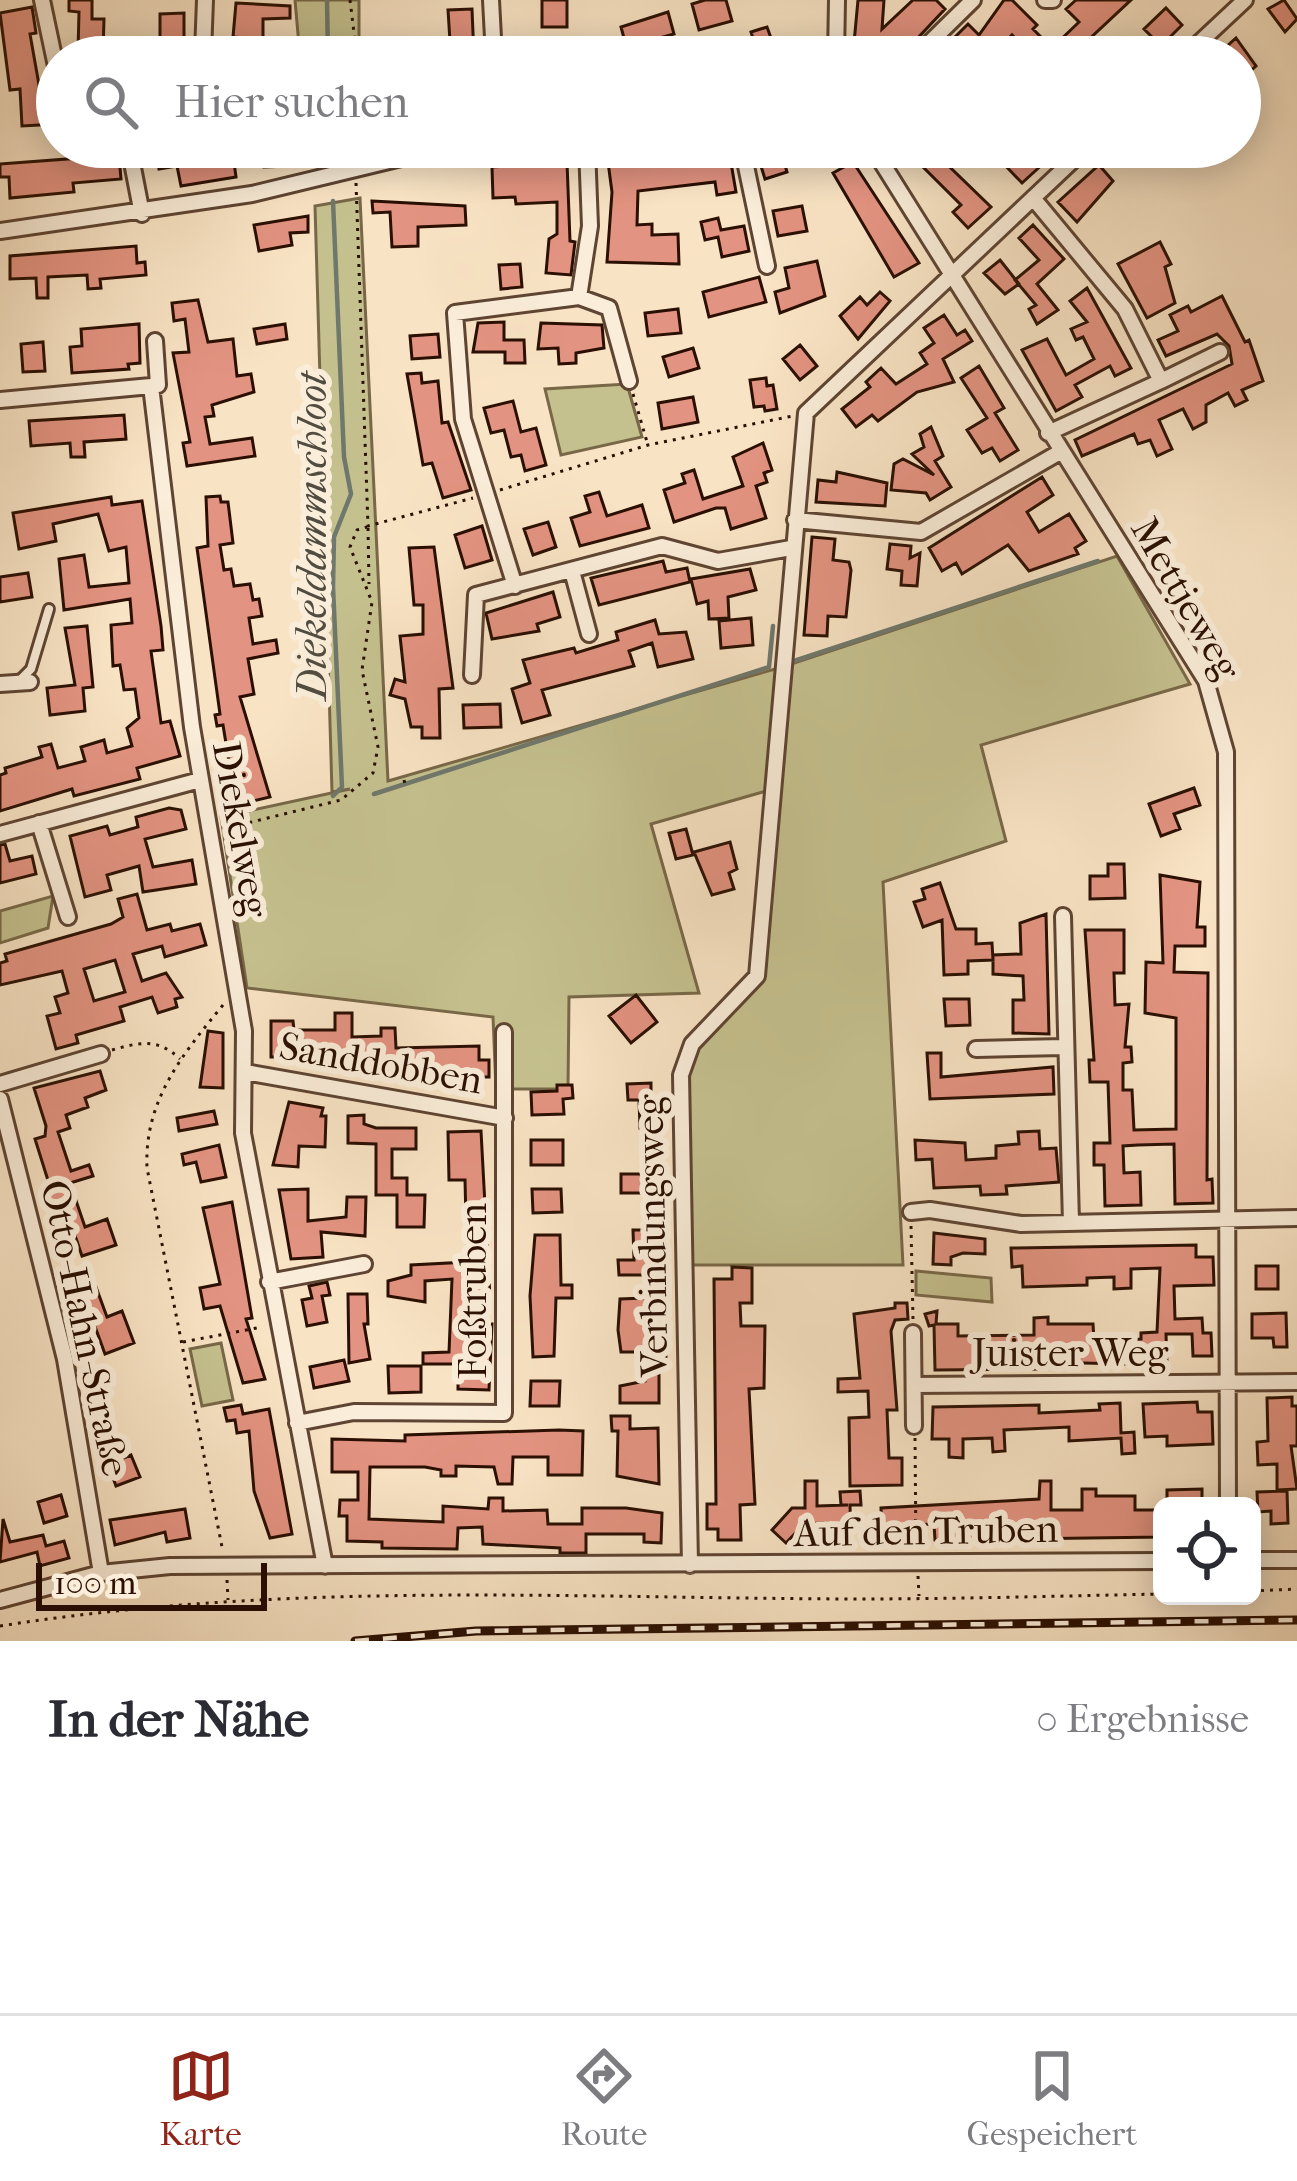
<!DOCTYPE html>
<html lang="de">
<head>
<meta charset="utf-8">
<style>
  :root { --surface:#fff; --page:#f7f7f7; --text:#2b2b33; --muted:#7c7c81; --line:#e1e1e2; --accent:#8f2418 }
  body { margin:0; font-family:"IM FELL French Canon",serif; background:var(--page); color:var(--text) }
  .controls { position:absolute; right:36px; bottom:36px; display:grid; overflow:hidden; border-radius:18px; box-shadow:0 6px 30px #0003 }
  .controls button { width:108px; height:108px; display:grid; place-items:center; padding:0; border:0; border-bottom:3px solid var(--line); background:var(--surface); color:var(--text); font:60px sans-serif }
  .scale { position:absolute; left:36px; bottom:30px; width:231px; box-sizing:border-box; padding-left:12px; border:6px solid #2a0f02; border-top:0; font-size:33px; line-height:42px; white-space:nowrap; color:#2a0f02; -webkit-text-stroke:9px #faedd9; paint-order:stroke }
  .list { margin:0; padding:0; list-style:none }
  h2 { display:flex; justify-content:space-between; align-items:center; height:156px; margin:0; padding:0 48px; font-size:51px }
  h2 small { font-size:39px; font-weight:400; color:var(--muted) }
  .icon { flex:none; width:66px; height:66px; fill:none; stroke:currentColor; stroke-width:2; stroke-linecap:round; stroke-linejoin:round }
  .map { position:relative; flex:none; width:1297px; height:1641px; overflow:hidden }
  .search { position:absolute; background:var(--surface); box-shadow:0 6px 30px #0003; left:36px; right:36px; top:36px; height:132px; display:flex; align-items:center; gap:30px; box-sizing:border-box; padding:0 42px; border-radius:66px; color:var(--muted); font-size:45px }
  .sheet { height:372px; background:var(--surface) }
  nav { display:flex; justify-content:space-around; align-items:center; box-sizing:border-box; height:168px; border-top:3px solid var(--line); background:var(--surface); font-size:33px; color:var(--muted) }
  nav a { display:grid; justify-items:center; gap:6px }
  nav .on { color:var(--accent) }
  .map>svg:first-child { display:block }
  .green { fill:#c5c18f; stroke:#786848; stroke-width:3 }
  .lines { fill:none; stroke-linecap:round; stroke-linejoin:round }
  .stream { stroke:#6f786c; stroke-width:4.5 }
  .building { fill:#e39381; stroke:#2a0f02; stroke-width:3; fill-rule:evenodd }
  .lane-casing { stroke:#5e4432; stroke-width:14 }
  .street-casing { stroke:#5e4432; stroke-width:20 }
  .path { stroke:#2a0f02; stroke-width:3; stroke-dasharray:3 6; stroke-linecap:butt }
  .lane { stroke:#faedd9; stroke-width:8 }
  .street { stroke:#faedd9; stroke-width:14 }
  .rail-casing { stroke:#2a0f02; stroke-width:9 }
  .rail { stroke:#faedd9; stroke-width:4.5; stroke-dasharray:14; stroke-linecap:butt }
  .labels { text-anchor:middle; stroke-width:12; stroke-linejoin:round; paint-order:stroke }
  .street-label { font-size:39px; fill:#2a0f02; stroke:#faedd9 }
  .water-label { font-size:42px; font-style:italic; fill:#524c40; stroke:#faedd9 }
</style>
</head>
<body>
<div class="map">
<svg width="1297" height="1641" viewBox="0 0 1297 1641">
  <rect width="100%" height="100%" fill="#f8e3c4"/>
  <filter id="stains"><feTurbulence type="fractalNoise" baseFrequency=".00167" numOctaves="4"/><feColorMatrix values="0 0 0 0 .2 0 0 0 0 .09 0 0 0 0 .02 0 0 0 .5 -.17"/></filter>
  <radialGradient id="worn" r=".72"><stop offset=".6" stop-color="#630" stop-opacity="0"/><stop offset="1" stop-color="#630" stop-opacity=".3"/></radialGradient>
  <path class="green" d="M295,0H359V57H300Z
    M360,198L388,781L782,667L1117,556L1190,684L981,745L1006,841L883,882L903,1265H686L681,1075L692,1044L757,976L773,789L651,824L699,993L569,997L568,1089H496L493,1017L247,988L221,817L350,789L332,792L315,206Z
    M627,384L642,437L561,455L545,389Z
    M53,896L48,928L0,943V911Z
    M916,1271L991,1278L992,1302L916,1295Z
    M221,1343L233,1400L202,1406L190,1349Z"/>
  <g class="lines">
    <path class="stream" d="M327,0L328,57
      M330,147L331,158
      M794,661L1098,561
      M374,794L769,667L773,626
      M333,796L342,787L333,587L334,537L351,494L344,457L333,201"/>
  </g>
  <path class="building" d="M69,0H92V19H104L103,51H78L79,12L69,11Z
    M542,0H567V27H542Z
    M705,0H726L732,21L699,30L692,4Z
    M858,0H884L882,29L913,0H936L945,9L913,43L901,48L854,43Z
    M1004,0H1012L1037,25L1033,29L1052,48L1079,22L1066,9L1076,0H1131L1070,57H1034L1012,35L991,57H950L942,50L968,24L979,35Z
    M1284,0L1297,19L1285,32L1268,9Z
    M236,3L290,6V18L263,19V43L293,42L294,57H245V38L233,37Z
    M32,7L36,33L30,34L42,102L55,101L57,124L22,126L20,89L10,90L0,13Z
    M1166,8L1182,25L1161,46L1144,29Z
    M472,9L474,57H451L448,10Z
    M668,12L674,34L652,40L655,50L629,57L621,27Z
    M184,13V38H160V14Z
    M767,27L771,38L810,42L808,57H759L751,32Z
    M1236,38L1256,66L1247,74L1240,57H1215Z
    M92,147H112V157L119,156L121,179L73,183L74,192L10,198L9,177H0V164L93,157Z
    M155,147H232L236,177L181,186L177,166L159,169Z
    M263,147H289L290,166L264,167Z
    M755,147H809L810,150L783,158L787,172L765,179Z
    M895,147H929L991,207L968,228L953,212L961,205L916,160L912,164Z
    M1019,147H1031L1045,162L1022,183L1002,162Z
    M730,157L736,192L717,195L715,182L638,191L637,225L652,224V235L678,234L679,264L607,262L612,192L608,162L680,158L681,165Z
    M567,162L570,241L575,242L571,275L546,273L549,239L557,234V202L516,204L515,197L493,198L492,167Z
    M853,162L919,263L894,277L833,173Z
    M1099,165L1113,181L1077,222L1058,202Z
    M372,201L465,206L466,225L418,227V246L392,247L390,212L373,213Z
    M802,206L807,231L778,236L773,211Z
    M308,216V232L290,233L292,245L259,251L254,225Z
    M718,218L721,230L744,226L749,251L722,257L718,237L705,240L701,222Z
    M1033,225L1064,259L1037,284L1058,310L1037,324L1029,309L1036,305L1015,280L1039,260L1019,238Z
    M1160,242L1171,264L1165,267L1175,303L1147,318L1118,264Z
    M136,246L137,263L145,262L146,275L100,279L101,288L88,289L87,275L48,277V298H37L36,278L10,279V256Z
    M1000,260L1019,284L1005,294L984,273Z
    M817,261L825,296L780,313L775,292L789,288L785,268Z
    M520,264L522,287L501,289L499,265Z
    M759,277L766,302L709,317L703,292Z
    M1087,288L1131,368L1115,376L1110,366L1075,385L1082,397L1056,411L1022,350L1047,339L1066,375L1094,359L1083,337L1076,340L1071,329L1087,322L1070,301Z
    M880,292L890,301L858,339L840,316L860,297L867,305Z
    M1222,296L1245,342L1249,340L1263,381L1242,390L1247,400L1235,406L1228,393L1206,405V422L1193,429L1183,409L1159,420L1172,449L1157,456L1150,440L1138,444L1134,434L1082,456L1075,440L1232,364L1229,346L1217,334L1166,356L1158,340L1178,331L1170,315L1188,306L1191,312Z
    M198,300L208,342L233,339L237,376L251,374L254,392L212,405L214,416L205,417L210,444L252,438L255,456L187,466L183,443L190,442L173,353L189,352L185,319L174,321L172,303Z
    M678,309L681,333L648,336L645,313Z
    M944,315L957,335L965,330L972,341L943,359L954,382L917,392L878,421L872,415L856,427L842,409L870,387L866,382L881,368L896,384L927,364L920,353L934,343L924,328Z
    M504,322V340H524L525,363H505V352H473L478,323Z
    M541,323L602,325L604,348L576,353V363L559,364L558,348L538,349Z
    M139,324L140,363L128,364L129,369L72,373L70,347L82,346L81,329Z
    M285,324L287,339L257,344L254,329Z
    M438,334L440,357L412,359L410,336Z
    M43,342L45,371L23,372L21,344Z
    M800,345L817,366L800,380L783,359Z
    M693,348L699,368L669,377L663,357Z
    M979,366L1004,408L995,413L1018,450L1000,461L992,448L982,453L967,430L987,418L961,378Z
    M421,373L422,383L438,381L442,423L448,422L471,490L443,498L432,463L423,465L407,374Z
    M766,378L767,386L773,385L777,409L765,411L764,406L754,407L750,380Z
    M693,397L698,422L662,429L658,403Z
    M513,401L521,432L536,428L546,465L525,471L521,455L511,457L504,430L491,433L484,408Z
    M124,415L126,439L84,442L85,457H71L70,443L31,446L29,421Z
    M931,427L943,456L935,461L951,487L930,500L926,493L891,490L894,464L903,459L934,475L912,454L924,447L920,434Z
    M763,443L772,470L764,473L767,482L756,486L766,518L731,529L725,508H716L674,522L664,490L685,483L682,474L694,470L703,499L743,486L733,457Z
    M837,472L887,483L885,506L816,502L818,480L836,482Z
    M1042,477L1053,495L1027,512L1039,532L1069,514L1086,541L1075,548L1078,554L1029,571L1008,545L962,574L956,563L942,571L929,548Z
    M599,492L607,516L642,505L649,528L580,546L571,518L590,512L585,496Z
    M220,496L221,502H228L233,543L220,545L224,570L231,569L234,586L250,584L253,600L259,599L262,616L249,618L253,644L276,640L278,653L248,659L254,694L240,697L270,797L236,805L223,725L217,726L215,715L220,714L197,548L208,546L206,497Z
    M111,497L112,505L142,501L161,626L163,650L151,651L161,723L170,721L180,756L137,768L140,779L74,796L72,789L0,811V775L6,773L5,768L42,757L39,747L51,744L58,768L85,761L81,747L104,740L107,753L132,746L127,728L139,718L135,689L124,690L120,665L113,666L111,625L132,623L130,599L64,610L59,559L84,555L89,587L129,583L126,547L109,551L98,514L53,524L56,541L19,549L13,513Z
    M548,522L556,547L533,555L524,529Z
    M482,526L492,560L465,568L455,535Z
    M812,537L835,539L833,560L849,562L851,570L846,617L828,616L827,636L804,635Z
    M890,544L911,546L910,558L920,553L917,586L901,585L902,571L887,569Z
    M434,547L453,688L439,689L440,738H422V727H411L405,699L390,695L395,679L405,682L400,636L423,634V605H414L409,548Z
    M663,561L666,572L687,568L690,582L599,605L591,578Z
    M750,569L756,590L728,597L729,618L709,619L708,601L697,604L691,579Z
    M28,573L32,597L0,602V577Z
    M553,592L560,617L537,624L539,631L492,639L486,613Z
    M751,618L753,645L721,648L719,621Z
    M655,620L659,634L686,632L693,659L658,667L652,643L629,651L634,666L542,690L550,715L522,723L512,689L530,683L523,660L574,648L576,653L618,640L616,632Z
    M87,626L93,687L83,688L85,711L50,715L47,688L75,685L65,628Z
    M500,704L501,727L464,728L463,705Z
    M1194,788L1200,805L1174,814L1180,829L1161,836L1149,804Z
    M169,808L181,810L186,829L145,839L153,867L192,860L196,884L143,892L139,866L107,875L111,890L85,897L70,836L107,826L110,835L138,827L136,817Z
    M686,829L693,855L676,859L669,833Z
    M730,842L737,869L729,873L734,889L712,895L694,852Z
    M5,844L10,861L32,856L36,874L0,883V845Z
    M1108,864H1124L1125,898L1090,899V876H1108Z
    M1160,875L1200,882L1197,927H1205V946H1175L1174,972L1208,973L1207,1180L1212,1179L1213,1203L1175,1204L1174,1144L1138,1145L1123,1146L1124,1173L1140,1172L1141,1205L1105,1206L1104,1165H1094V1143H1110L1108,1082H1090L1089,1060H1094L1085,930H1124V973H1114L1115,1005L1129,1004L1125,1047H1131L1132,1062L1123,1063V1090H1132L1134,1130L1176,1129V1018L1145,1013L1146,962L1163,963Z
    M940,883L956,929H976V944L992,943L993,960L968,961V974L944,975L942,920L923,927L914,902L925,899L922,889Z
    M137,894L147,930L170,924L172,931L200,924L206,945L165,957L162,946L133,954L142,981L166,973L182,997L175,999L177,1007L158,1013L152,997L120,1007L124,1021L76,1035L78,1043L56,1049L47,1016L60,1013L55,997L68,993L62,971L0,985V963L7,961L5,954L111,924L123,917L118,899ZM115,960L125,992L94,1001L84,969Z
    M1046,914L1049,1034L1013,1033V1000H1024L1023,976L993,974V955L1021,954L1020,923Z
    M636,995L657,1022L631,1043L609,1016Z
    M944,999H969L970,1025L946,1026Z
    M335,1013H352V1037L381,1036V1028H395L396,1048L479,1046V1060H489V1077H465V1071L416,1076V1065L357,1073L356,1066L320,1065V1047L294,1046V1057H271V1021H293L294,1030H335Z
    M208,1031L223,1033V1088L200,1087Z
    M927,1053H941V1077L1053,1067L1054,1094L930,1099Z
    M100,1071L106,1090L85,1098L88,1107L66,1115L70,1128L58,1132L71,1171L89,1165L93,1176L70,1183L85,1227L107,1219L116,1245L82,1256L66,1209L51,1214L44,1192L51,1190L35,1139L45,1136L46,1126L34,1088Z
    M651,1083V1102H663L664,1127L640,1128L639,1100H628L627,1084Z
    M557,1085H572L573,1098L563,1099L564,1114L532,1115L531,1092L557,1091Z
    M289,1102L323,1108L321,1116H326L325,1147L299,1146L298,1167L273,1165Z
    M214,1111L217,1124L179,1131L177,1118Z
    M364,1115V1124L376,1128H416V1149H392V1178H407V1195H425L424,1227H397V1195H376V1144L348,1143V1116Z
    M481,1131L490,1298H483V1324H492L489,1390L458,1389V1364H423V1353L449,1352L452,1279L425,1281V1302L388,1296V1281L411,1275V1265L467,1262L465,1180H449L448,1132Z
    M1039,1131L1040,1149L1056,1148L1059,1182L1006,1186L1007,1194L981,1195L980,1186L934,1188L932,1159L916,1160L915,1140L965,1143L966,1160L996,1158V1146L1019,1144L1018,1132Z
    M531,1140H563V1165H531Z
    M219,1145L226,1177L201,1182L196,1162L184,1165L182,1154Z
    M621,1174H651V1193H621Z
    M308,1189V1221L346,1217L347,1197H366L365,1236L321,1232L323,1257L291,1259L279,1190Z
    M532,1189H561L562,1212L533,1213Z
    M232,1202L252,1318L246,1319L265,1379L243,1383L220,1306L204,1309L200,1288L220,1284L203,1208Z
    M633,1230H653L654,1269H665L666,1364H659V1403H620V1386L645,1381L644,1352H621L618,1330L620,1299L645,1298V1275H619L618,1260H634Z
    M934,1233L985,1239V1254L963,1253L951,1257V1265L933,1264Z
    M535,1235H560L561,1285H572V1298H556L554,1356L533,1357L530,1296Z
    M1196,1245V1257H1213L1214,1285L1174,1286L1175,1319L1202,1318L1203,1333H1211L1212,1356H1193L1192,1334H1166L1167,1365L1041,1362V1369L935,1370L934,1325L929,1326L925,1314L937,1311L936,1324H958V1336L1034,1335V1318L1048,1317V1324H1093L1094,1340L1141,1339V1333L1157,1332L1160,1268L1131,1269V1288L1114,1289V1277L1087,1278V1285L1023,1287L1022,1266L1012,1267L1011,1248Z
    M1256,1266H1278V1289H1256Z
    M732,1267L752,1268V1303H740L741,1326H765L764,1388L749,1389L755,1504L740,1505L741,1540H718V1529H707V1504H716L714,1279H732Z
    M327,1282L330,1295L322,1296L327,1322L307,1326L302,1300L312,1298L309,1286Z
    M96,1287L107,1317L122,1311L134,1343L105,1354L90,1313L74,1319L67,1298Z
    M348,1294H367L368,1324H364L370,1359L349,1363Z
    M895,1303H907L908,1319L895,1320L891,1331L897,1410H887L889,1458H902V1485L850,1486L849,1418L869,1417L868,1391L838,1392V1379L860,1378L854,1314L895,1308Z
    M1286,1313L1287,1347H1274L1273,1338H1252V1314Z
    M344,1360L349,1381L314,1388L310,1367Z
    M388,1366H421V1392L389,1393Z
    M531,1381H560L559,1406H530Z
    M1292,1397V1406H1297V1446H1291L1297,1489L1277,1490V1464L1258,1465L1257,1442L1268,1441L1267,1398Z
    M1197,1402L1198,1412H1212L1213,1444L1167,1446V1436L1145,1437L1143,1404Z
    M1120,1403L1121,1433L1134,1432L1135,1453L1122,1454L1121,1438L1069,1441V1427L1004,1430L1005,1451L993,1452L992,1438L963,1439V1458L949,1457V1439H932L933,1407L1039,1405V1413L1100,1410L1099,1404Z
    M241,1405L243,1414L269,1409L292,1534L270,1538L254,1491L249,1431L237,1433L235,1420L227,1421L224,1408Z
    M611,1416H630V1429L658,1428L659,1484L617,1476L618,1431H612Z
    M559,1430L583,1431L582,1475H548V1457H513L512,1484H498L494,1467L456,1466V1476H441V1470L425,1467H370L369,1519L443,1522V1506L488,1509L489,1498H503V1511L547,1510L548,1524H582V1508H626L662,1513L661,1543L644,1542V1534H586V1553H560V1548L483,1544L482,1527L458,1528L457,1549L382,1548V1542L347,1541V1516H339L340,1500H358V1472H332V1439L405,1441V1435Z
    M131,1455L140,1477L116,1486L108,1464Z
    M805,1481H817V1506L848,1505H841L840,1492L860,1491L861,1505H850L851,1539L824,1540L823,1523L804,1524L786,1543L772,1530L792,1508H805Z
    M1040,1481H1051V1510H1082V1489H1096V1496H1135V1510H1162V1537L935,1540L934,1524L906,1525V1536L882,1537L881,1508L1039,1499Z
    M1202,1489V1506H1167V1490Z
    M1287,1491L1288,1523L1271,1524V1511L1258,1512L1257,1492Z
    M61,1495L67,1516L44,1523L38,1502Z
    M185,1509L190,1538L167,1542L165,1532L115,1545L110,1520Z
    M3,1519L10,1542L43,1535L46,1546L64,1541L69,1558L40,1566L37,1552L0,1562Z"/>
  <g class="lines">
    <g class="lane-casing">
      <path id="lane" d="M22,678L31,669L49,609"/>
    </g>
    <g class="street-casing">
      <path id="street" d="M42,0L57,71
        M491,0L494,57
        M1045,0H1053
        M664,56L665,57
        M182,57L203,53L205,0
        M836,57L837,0
        M915,57L973,0
        M1184,57L1245,0
        M129,147L142,214
        M742,147L767,266
        M872,147L1206,681L1226,752L1228,1506
        M1033,198L1125,309L1161,381L1048,433
        M0,231L252,194L447,147
        M579,297L590,226L587,147
        M1161,381L1220,352
        M151,386L158,385L155,341
        M0,400L151,386L192,727L244,1031L243,1133L325,1566
        M795,520L921,532L1060,452
        M572,571L589,634
        M515,586L463,419L455,313L579,297L609,308L629,381
        M472,675L476,595L662,546L718,561L791,548
        M0,684L30,682
        M39,823L68,917
        M0,834L200,780
        M1063,916L1071,1223
        M976,1049L1064,1047
        M245,1072L505,1118
        M0,1084L101,1054
        M0,1099L65,1359L101,1573
        M911,1212L930,1210L1021,1224L1297,1218
        M269,1282L364,1264
        M913,1333L914,1426
        M914,1385L1297,1382
        M297,1423L354,1412L504,1413V1032
        M1252,1560H1297
        M690,1565L681,1075L692,1044L757,976L806,413L1087,147
        M0,1600L101,1573L170,1566L1162,1561"/>
    </g>
    <path class="path" d="M350,0L357,57
      M356,183L368,526L473,498
      M633,394L647,442
      M500,490L648,445L793,416
      M368,528L369,584
      M404,780L406,788
      M223,829L341,800L373,773L378,747L362,670L372,602L350,547L357,530L367,527
      M223,1005C182,1055 144,1101 147,1168L223,1552
      M112,1050C140,1042 158,1038 180,1059
      M911,1226L913,1319
      M183,1342L262,1327
      M915,1438L916,1549
      M918,1576L919,1596
      M227,1580L228,1600
      M1252,1591L1297,1589
      M0,1626C288,1581 564,1598 853,1599C956,1599 1059,1596 1162,1594"/>
    <use href="#lane" class="lane"/>
    <use href="#street" class="street"/>
    <g class="rail-casing">
      <path id="rail" d="M355,1641L476,1631L1297,1620"/>
    </g>
    <use href="#rail" class="rail"/>
  </g>
  <g class="labels">
    <g class="street-label">
      <text transform="translate(1187 598) rotate(60)" y="14">Mettjeweg</text>
      <text transform="translate(242 829) rotate(80)" y="14">Diekelweg</text>
      <text transform="translate(381 1062) rotate(10)" y="14">Sanddobben</text>
      <text transform="translate(651 1236) rotate(-91)" y="14">Verbindungsweg</text>
      <text transform="translate(472 1291) rotate(-90)" y="14">Foßtruben</text>
      <text transform="translate(86 1328) rotate(78)" y="14">Otto-Hahn-Straße</text>
      <text x="1070" y="1366">Juister Weg</text>
      <text transform="translate(926 1530) rotate(-1)" y="14">Auf den Truben</text>
    </g>
    <g class="water-label">
      <text transform="translate(311 536) rotate(-90)" y="15">Diekeldammschloot</text>
    </g>
  </g>
  <rect width="100%" height="100%" filter="url(#stains)"/>
  <rect width="100%" height="100%" fill="url(#worn)"/>
</svg>
<div class="controls">
<button><svg class="icon" aria-label="locate" viewBox="0 0 24 24"><circle cx="12" cy="12" r="6"/><path d="M12 2v4M12 18v4M2 12h4M18 12h4"/></svg></button>
</div>
<div class="scale">100 m</div>
<div class="search"><svg class="icon" aria-label="search" viewBox="0 0 24 24"><circle cx="10" cy="10" r="6"/><path d="M15 15l6 6"/></svg>Hier suchen</div>
</div>
<section class="sheet">
<h2>In der Nähe<small>0 Ergebnisse</small></h2>
<ul class="list">
</ul>
</section>
<nav>
<a class="on"><svg class="icon" aria-label="map" viewBox="0 0 24 24"><path d="M3 6l6-2 6 2 6-2v14l-6 2-6-2-6 2zM9 4v14M15 6v14"/></svg>Karte</a>
<a><svg class="icon" aria-label="directions" viewBox="0 0 24 24"><path d="M12 3l9 9-9 9-9-9zM9 14v-3h6M13 9l2 2-2 2"/></svg>Route</a>
<a><svg class="icon" aria-label="saved" viewBox="0 0 24 24"><path d="M7 4h10v16l-5-4-5 4z"/></svg>Gespeichert</a>
</nav>
</body>
</html>
